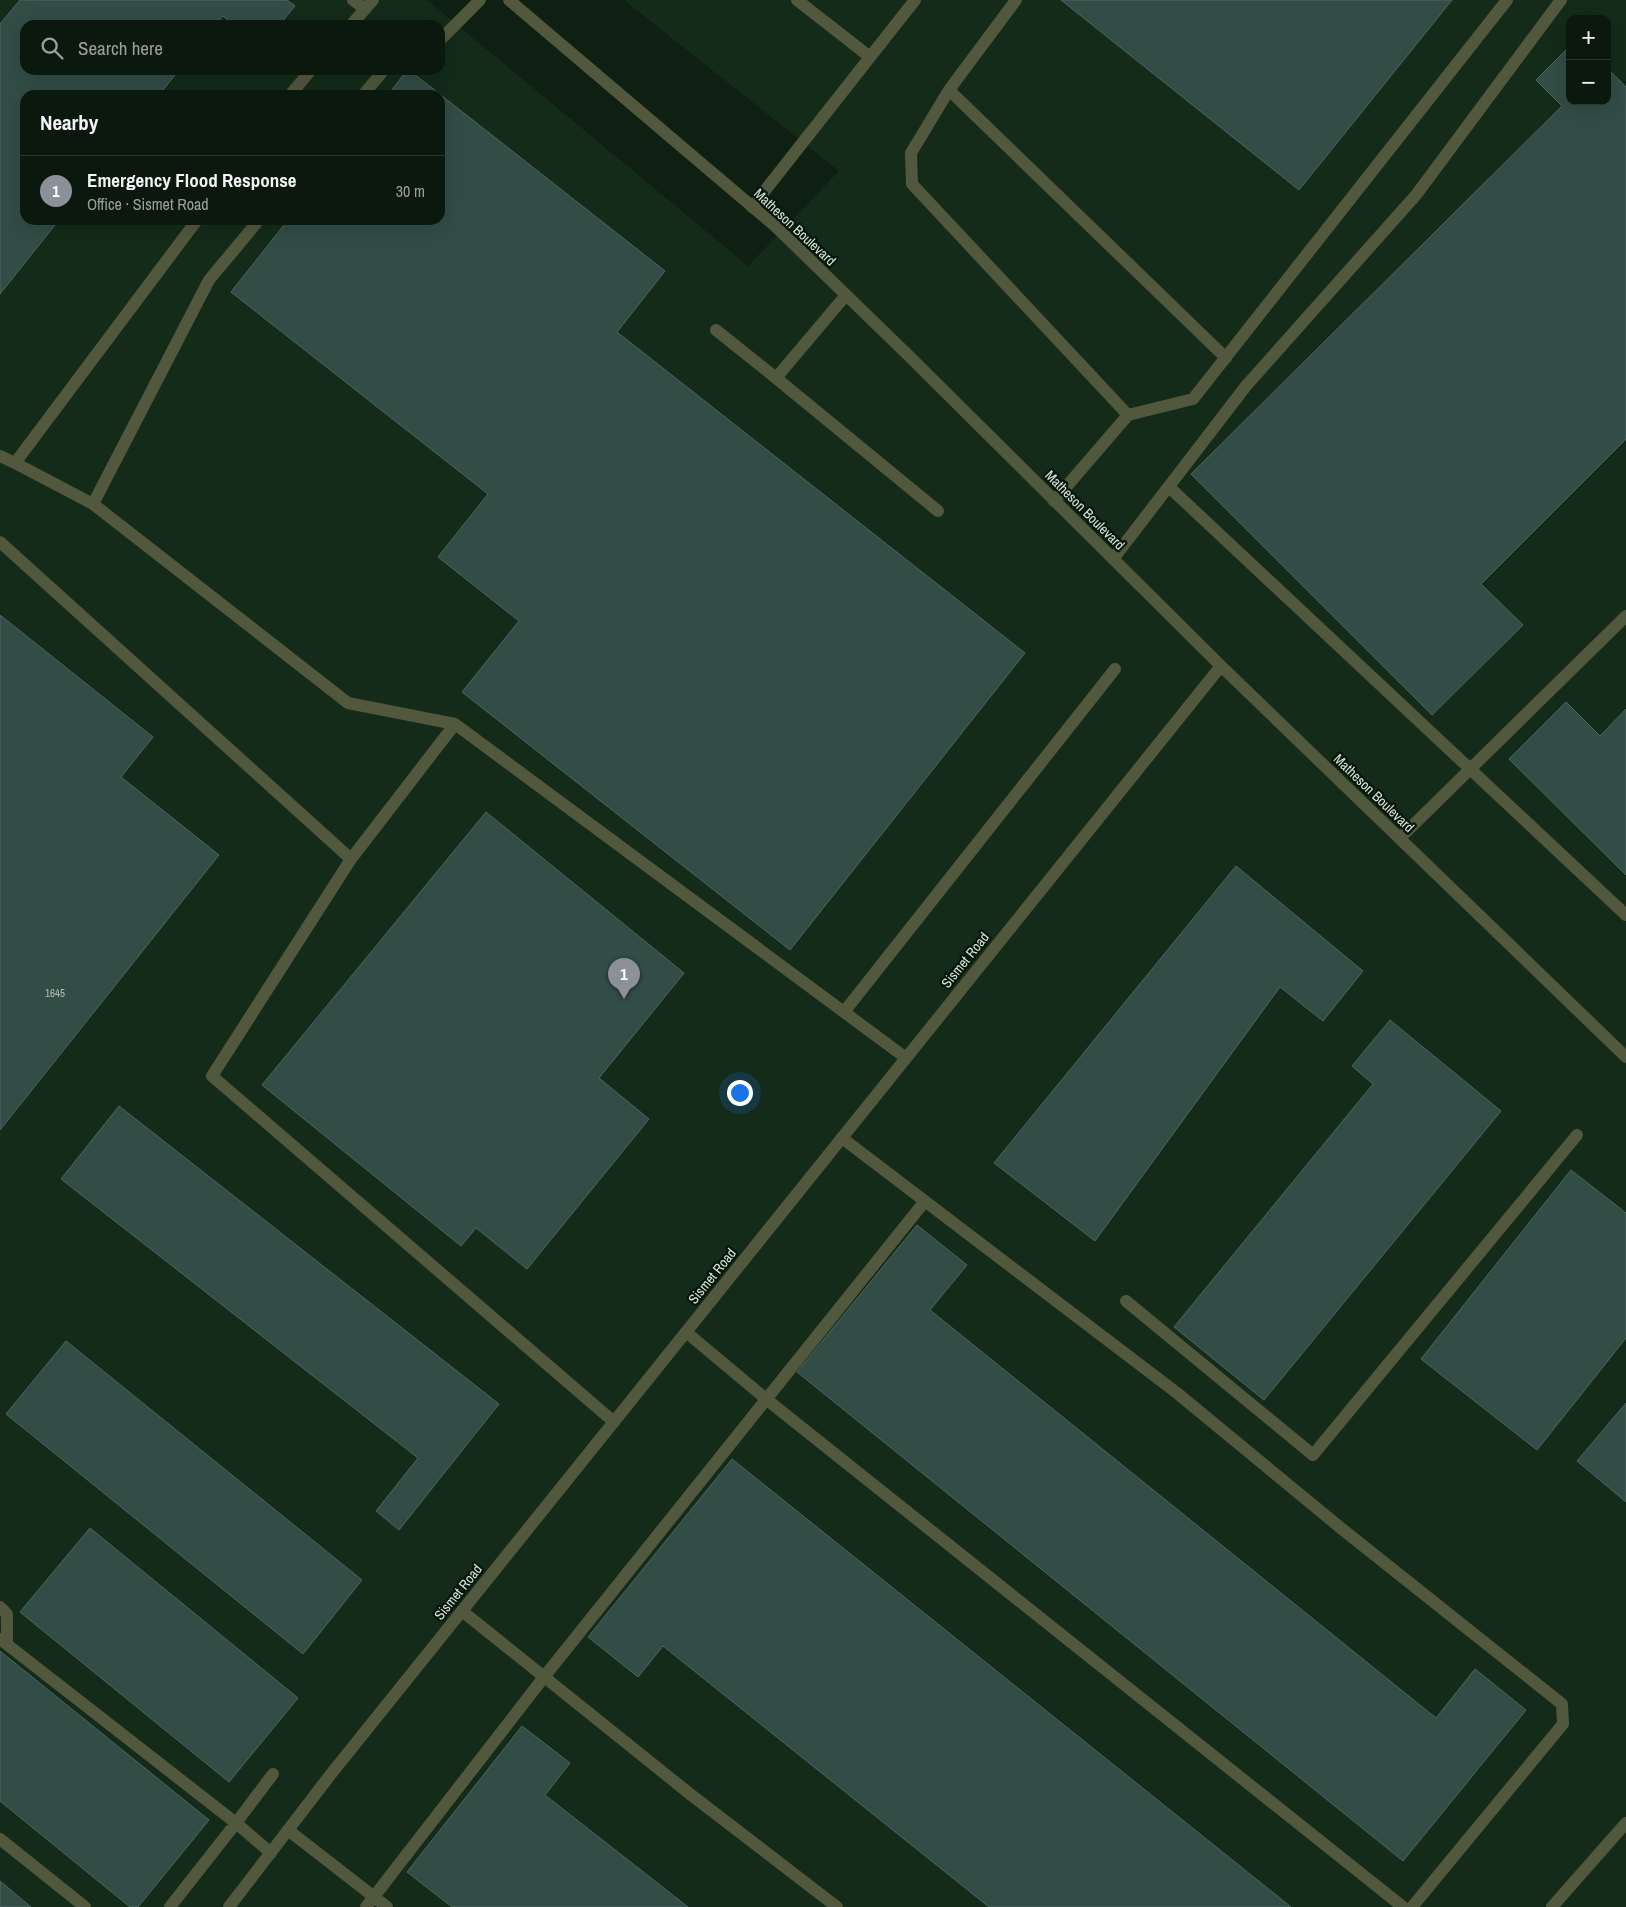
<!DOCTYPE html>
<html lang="en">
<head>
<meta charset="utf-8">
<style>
  :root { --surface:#0b180e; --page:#19251c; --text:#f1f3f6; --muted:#9aa09e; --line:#2b372e; --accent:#8c9099 }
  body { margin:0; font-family:"Archivo Narrow",sans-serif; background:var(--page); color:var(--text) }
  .controls { position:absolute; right:15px; top:15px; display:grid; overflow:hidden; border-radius:10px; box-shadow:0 5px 20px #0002 }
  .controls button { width:45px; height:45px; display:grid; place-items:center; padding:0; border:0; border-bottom:1px solid var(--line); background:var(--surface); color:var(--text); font:25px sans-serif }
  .you { position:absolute; left:739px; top:1092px; width:18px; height:18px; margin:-12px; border:4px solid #fff; border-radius:50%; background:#1a73e8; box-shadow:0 0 0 8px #1a73e833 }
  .badge { display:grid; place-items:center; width:32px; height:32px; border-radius:50%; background:var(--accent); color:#fff; font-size:16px; font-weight:700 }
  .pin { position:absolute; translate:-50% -41px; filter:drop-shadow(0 1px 2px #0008) }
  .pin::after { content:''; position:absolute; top:26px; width:18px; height:15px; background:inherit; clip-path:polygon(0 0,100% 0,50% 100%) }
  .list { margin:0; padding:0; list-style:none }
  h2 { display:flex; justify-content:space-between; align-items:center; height:65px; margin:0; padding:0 20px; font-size:21px }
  h2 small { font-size:16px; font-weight:400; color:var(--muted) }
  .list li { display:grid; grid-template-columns:32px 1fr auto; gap:15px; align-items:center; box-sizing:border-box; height:70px; padding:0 20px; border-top:1px solid var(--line) }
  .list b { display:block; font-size:19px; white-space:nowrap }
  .list p { margin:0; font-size:16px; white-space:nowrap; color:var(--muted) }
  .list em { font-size:16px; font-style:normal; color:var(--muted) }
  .icon { flex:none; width:28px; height:28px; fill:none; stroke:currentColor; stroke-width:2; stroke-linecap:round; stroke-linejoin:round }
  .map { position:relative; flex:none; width:1626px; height:1907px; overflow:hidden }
  .search { position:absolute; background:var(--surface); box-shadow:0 5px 20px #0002; left:20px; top:20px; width:425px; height:55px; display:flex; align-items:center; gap:12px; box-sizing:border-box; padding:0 18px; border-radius:15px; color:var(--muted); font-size:19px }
  .panel { position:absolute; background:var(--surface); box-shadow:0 5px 20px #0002; left:20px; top:90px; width:425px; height:135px; border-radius:15px }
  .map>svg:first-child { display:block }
  .built { fill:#142b19; fill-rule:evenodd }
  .building { fill:#324c46; stroke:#4c6761 }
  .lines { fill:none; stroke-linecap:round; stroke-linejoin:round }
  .lane { stroke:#51583d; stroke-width:12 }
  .street { stroke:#51583d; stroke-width:12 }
  .labels { text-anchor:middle; stroke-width:4.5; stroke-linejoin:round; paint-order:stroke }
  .number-label { font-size:11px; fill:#aebdb5 }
  .street-label { font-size:14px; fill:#d8e3da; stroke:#061609 }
</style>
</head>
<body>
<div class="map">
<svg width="1626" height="1907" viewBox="0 0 1626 1907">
  <rect width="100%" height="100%" fill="#0f2012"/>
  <path class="built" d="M0,0H427L748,266L839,171L624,0H1626V1907H0ZM1570,19H1607V101H1570ZM25,25H440V70H25ZM25,95H440V220H25Z"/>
  <path class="building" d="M20,0H287L295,6L279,25H234L223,16L215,25H25V70H179L159,95H25V220H59L0,294V24Z
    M1061,0H1452L1299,190Z
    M1570,46V101H1607V68L1626,87V439L1481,584L1523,625L1432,715L1191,474L1562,106L1536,80Z
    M407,70H409L665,271L617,332L1025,653L790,950L462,692L519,621L438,557L488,494L231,292L288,220H440V95H388Z
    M0,615L153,737L121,777L219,855L0,1130Z
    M1566,702L1600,736L1626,709V875L1509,759Z
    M486,812L684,973L599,1078L649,1119L527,1269L476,1228L461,1246L262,1085Z
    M1236,866L1363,971L1323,1021L1280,987L1095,1241L994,1163Z
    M1390,1020L1501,1111L1264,1400L1174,1327L1373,1084L1352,1066Z
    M119,1106L499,1404L399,1530L376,1511L418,1458L61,1179Z
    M1571,1170L1626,1213V1338L1537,1450L1421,1359Z
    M917,1225L967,1265L930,1310L1436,1718L1475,1669L1526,1710L1403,1861L797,1372Z
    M66,1341L362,1580L303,1654L6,1414Z
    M1626,1403V1502L1577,1461Z
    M732,1459L1291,1907H989L663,1646L638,1677L588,1637Z
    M90,1528L298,1698L229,1782L20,1612Z
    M0,1651L209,1820L138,1907H130L0,1801Z
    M522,1726L570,1763L545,1795L688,1907H452L407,1872Z
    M0,1881L31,1907H0Z"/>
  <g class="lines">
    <path class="lane" d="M353,0L365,9
      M797,0L870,57
      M1016,0L949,90L1226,358
      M351,25L373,0
      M440,40L480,0
      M949,90L911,153L912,184L1128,415
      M290,95L311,70
      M363,95L384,70
      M752,207L915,0
      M259,220L209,280L93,504L348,703L455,724
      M846,295L776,378L938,511
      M716,330L776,378
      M0,456L15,463
      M1169,487L1626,915
      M1054,501L1128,415L1193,399L1507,0
      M93,504L15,463L197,220
      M0,542L351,859L212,1076L614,1422
      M1113,559L1246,386L1416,195L1561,0
      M1400,838L1626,616
      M351,859L455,724L906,1058
      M844,1012L1115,669
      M842,1138L1177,1393L1342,1529L1562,1704L1563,1724L1412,1907
      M1126,1301L1313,1455L1577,1135
      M686,1332L766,1399L1403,1907
      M0,1607L7,1614V1644
      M462,1611L690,1794L837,1907
      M0,1639L236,1823L170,1907
      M288,1830L387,1907
      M0,1839L85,1907
      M271,1853L236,1823L273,1774
      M366,1907L544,1677L925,1201
      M1552,1907L1626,1823"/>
    <path class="street" d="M509,0L775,226L909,356L1221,666L1626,1057
      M229,1907L331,1774L1221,666"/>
  </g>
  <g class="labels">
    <g class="number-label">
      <text x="55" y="997">1645</text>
    </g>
    <g class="street-label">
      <text transform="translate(795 227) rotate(43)" y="5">Matheson Boulevard</text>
      <text transform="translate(1085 510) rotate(45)" y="5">Matheson Boulevard</text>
      <text transform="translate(1374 793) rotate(44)" y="5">Matheson Boulevard</text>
      <text transform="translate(965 960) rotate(-51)" y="5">Sismet Road</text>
      <text transform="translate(712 1276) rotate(-51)" y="5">Sismet Road</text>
      <text transform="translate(458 1592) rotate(-51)" y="5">Sismet Road</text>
    </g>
  </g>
</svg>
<div class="controls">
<button>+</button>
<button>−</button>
</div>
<div class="you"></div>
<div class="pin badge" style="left:624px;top:999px">1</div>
<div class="search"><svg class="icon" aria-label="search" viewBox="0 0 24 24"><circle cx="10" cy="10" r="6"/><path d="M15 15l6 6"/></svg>Search here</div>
<section class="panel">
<h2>Nearby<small></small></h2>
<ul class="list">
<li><span class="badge">1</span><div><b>Emergency Flood Response</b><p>Office · Sismet Road</p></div><em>30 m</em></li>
</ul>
</section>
</div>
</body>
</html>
